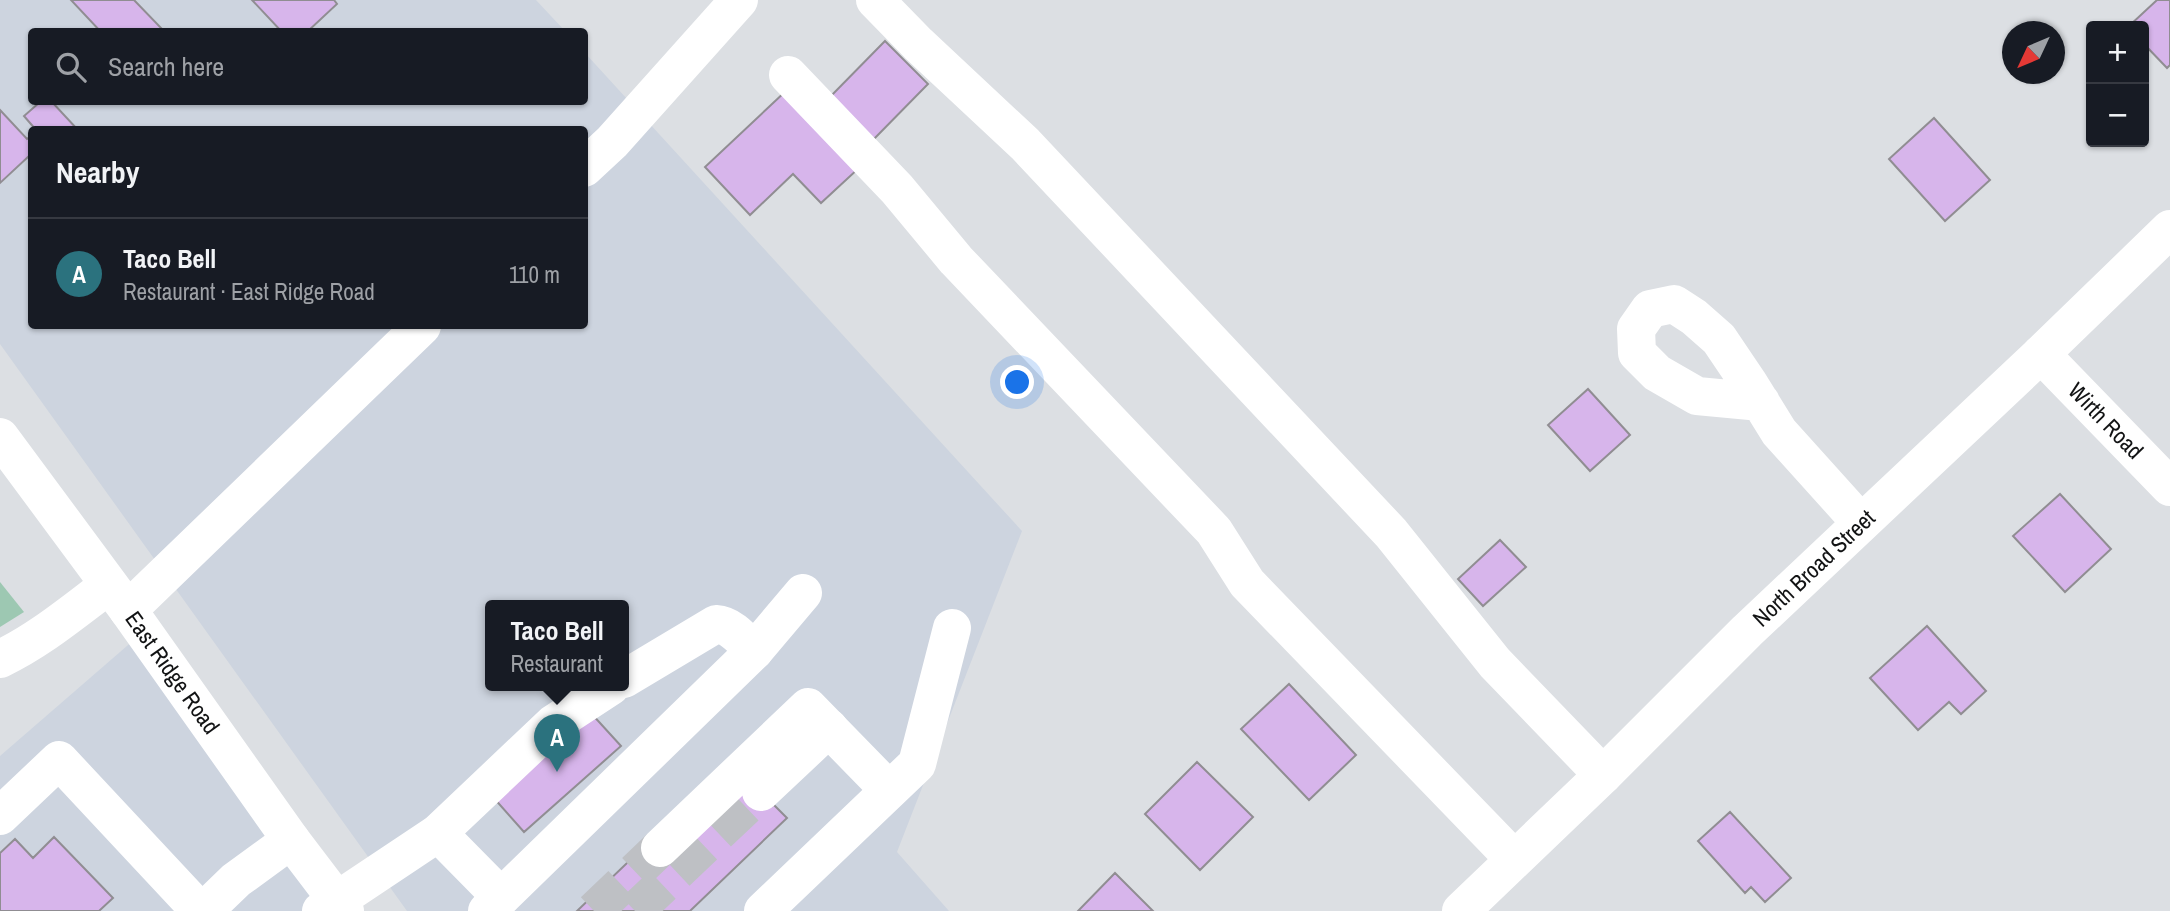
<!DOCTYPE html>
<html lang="en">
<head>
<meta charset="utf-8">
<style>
  :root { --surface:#171b24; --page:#242831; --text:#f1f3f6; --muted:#9ea1a6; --line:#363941; --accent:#2b727e }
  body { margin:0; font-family:"Archivo Narrow",sans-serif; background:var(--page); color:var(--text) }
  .controls { position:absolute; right:21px; top:21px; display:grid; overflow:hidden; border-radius:7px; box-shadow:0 2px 5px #0004 }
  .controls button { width:63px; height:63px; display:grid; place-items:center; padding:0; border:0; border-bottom:2px solid var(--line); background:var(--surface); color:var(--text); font:35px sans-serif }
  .compass { position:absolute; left:2002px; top:21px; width:63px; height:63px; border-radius:50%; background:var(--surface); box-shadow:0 2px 5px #0004; rotate:226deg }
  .you { position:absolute; left:1018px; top:383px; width:24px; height:24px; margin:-18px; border:5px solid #fff; border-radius:50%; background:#1a73e8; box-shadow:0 0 0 10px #1a73e833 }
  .badge { display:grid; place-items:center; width:46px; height:46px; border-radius:50%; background:var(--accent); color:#fff; font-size:23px; font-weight:700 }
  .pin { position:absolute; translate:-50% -58px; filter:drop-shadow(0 2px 4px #0008) }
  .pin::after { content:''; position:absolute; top:37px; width:24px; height:21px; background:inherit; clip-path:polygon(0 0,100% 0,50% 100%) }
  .popup { position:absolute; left:485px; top:600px; width:144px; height:91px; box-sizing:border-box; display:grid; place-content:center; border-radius:7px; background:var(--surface); filter:drop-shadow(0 2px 5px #0005); font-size:23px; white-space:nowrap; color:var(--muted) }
  .popup b { font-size:26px; color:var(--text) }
  .popup::after { content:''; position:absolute; left:50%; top:100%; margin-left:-14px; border:14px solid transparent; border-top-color:var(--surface) }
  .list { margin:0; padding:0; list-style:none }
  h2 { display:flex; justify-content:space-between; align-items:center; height:91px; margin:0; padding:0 28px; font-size:30px }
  h2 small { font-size:23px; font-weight:400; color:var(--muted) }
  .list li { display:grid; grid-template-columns:46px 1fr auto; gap:21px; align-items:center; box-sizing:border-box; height:112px; padding:0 28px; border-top:2px solid var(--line) }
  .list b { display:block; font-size:26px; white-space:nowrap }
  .list p { margin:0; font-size:23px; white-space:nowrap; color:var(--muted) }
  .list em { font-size:23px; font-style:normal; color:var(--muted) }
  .icon { flex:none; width:38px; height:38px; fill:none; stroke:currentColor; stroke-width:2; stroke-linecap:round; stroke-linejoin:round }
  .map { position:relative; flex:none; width:2170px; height:911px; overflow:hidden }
  .search { position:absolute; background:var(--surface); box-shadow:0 2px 5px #0004; left:28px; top:28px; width:560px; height:77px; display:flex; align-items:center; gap:18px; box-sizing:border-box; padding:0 24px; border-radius:7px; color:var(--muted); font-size:26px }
  .panel { position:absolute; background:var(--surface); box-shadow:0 2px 5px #0004; left:28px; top:126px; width:560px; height:203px; border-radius:7px }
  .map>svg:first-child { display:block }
  .built { fill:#cdd4df; fill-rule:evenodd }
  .green { fill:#9dc8b2 }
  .building { fill:#d7b5eb; stroke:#908d92; stroke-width:2 }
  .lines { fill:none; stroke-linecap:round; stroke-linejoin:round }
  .minor-tunnel { stroke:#bec0c4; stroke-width:38; stroke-dasharray:38 19; stroke-linecap:butt }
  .minor { stroke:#fff; stroke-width:38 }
  .major { stroke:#fff; stroke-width:38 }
  .labels { text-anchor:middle; stroke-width:5; stroke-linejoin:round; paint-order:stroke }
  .street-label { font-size:23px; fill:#121314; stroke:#fff }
</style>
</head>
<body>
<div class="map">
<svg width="2170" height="911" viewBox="0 0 2170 911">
  <rect width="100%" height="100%" fill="#dcdfe3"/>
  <path class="built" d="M0,0H536L565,31L32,32V102H584L585,53L1022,531L897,852L949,911H407L0,344ZM32,130H584V326H32ZM490,606H624V686H490Z
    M135,639L328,911H0V756Z"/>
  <path class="green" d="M0,582L24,612L0,627Z"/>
  <path class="building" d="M71,0H134L163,30L101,32Z
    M252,0H334L337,4L307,32H282Z
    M2157,0H2170V65L2167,68L2144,44V26H2129Z
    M885,41L928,84L870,143L827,100Z
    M787,90L860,167L821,203L793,174L750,215L705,167Z
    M40,102H52L78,130H36L24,116Z
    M0,110L27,139L32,135V160L29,156L0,183Z
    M1934,118L1990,180L1945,221L1889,159Z
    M1588,389L1630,435L1590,471L1548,425Z
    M2060,494L2111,549L2065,592L2013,536Z
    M1500,540L1526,567L1483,606L1458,579Z
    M1927,626L1986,691L1961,714L1949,702L1918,730L1870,678Z
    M1289,684L1356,755L1309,800L1241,729Z
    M590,712L621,746L524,832L493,797Z
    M1197,762L1253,817L1200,870L1145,814Z
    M749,780L787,818L690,911H577L652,839Z
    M1730,812L1791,878L1765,902L1751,887L1745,893L1698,841Z
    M54,837L113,898L99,911H0V853L15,839L33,858Z
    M1115,873L1153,911H1078Z"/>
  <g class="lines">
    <path class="minor-tunnel" d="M594,911L660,848
      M635,911L761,792"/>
    <g class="minor">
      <path d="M875,0L918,44L1025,144L1391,533L1495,663L1603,775"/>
      <path d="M788,75L897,189L956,260L1214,531L1247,583L1514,859"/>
      <path d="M584,168L612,142L739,0"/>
      <path id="s1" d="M2041,354L2170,487"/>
      <path d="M1761,402L1697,396L1657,373L1637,353L1636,329L1650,309L1674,304L1694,317L1719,339L1748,382L1779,432L1861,523"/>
      <path d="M128,610L422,326"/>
      <path d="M0,659C40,640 74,611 109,585"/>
      <path d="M624,679L716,624C732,625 743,640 754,651"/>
      <path d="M761,792L829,728"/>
      <path d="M0,816L59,760L200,911"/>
      <path d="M438,833L501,897"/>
      <path d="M660,848L808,707L889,790"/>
      <path d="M204,911L236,880L291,840"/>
      <path d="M321,911L438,833L553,724L611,686"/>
      <path d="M487,911L754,651L803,593"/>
      <path d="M763,911L917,764L952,628"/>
      <path id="s2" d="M1461,911L1603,775L1747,631L2041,354L2170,229"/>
    </g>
    <path class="major" id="s3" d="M0,437L128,610L291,840L345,911"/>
  </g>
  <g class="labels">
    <g class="street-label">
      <text dy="8" stroke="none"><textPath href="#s1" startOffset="93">Wirth Road</textPath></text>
      <text dy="8" stroke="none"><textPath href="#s2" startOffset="492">North Broad Street</textPath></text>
      <text dy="8" stroke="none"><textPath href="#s3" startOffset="292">East Ridge Road</textPath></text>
    </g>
  </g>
</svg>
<div class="controls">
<button>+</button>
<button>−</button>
</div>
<svg class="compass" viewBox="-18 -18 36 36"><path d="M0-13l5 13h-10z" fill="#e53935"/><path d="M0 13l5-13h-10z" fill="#9ea1a6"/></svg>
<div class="you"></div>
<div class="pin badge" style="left:557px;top:772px">A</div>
<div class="popup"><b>Taco Bell</b>Restaurant</div>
<div class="search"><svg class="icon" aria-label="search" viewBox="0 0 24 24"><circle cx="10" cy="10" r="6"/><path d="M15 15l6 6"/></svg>Search here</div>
<section class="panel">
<h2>Nearby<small></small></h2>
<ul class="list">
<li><span class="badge">A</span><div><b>Taco Bell</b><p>Restaurant · East Ridge Road</p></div><em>110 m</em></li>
</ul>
</section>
</div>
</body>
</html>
